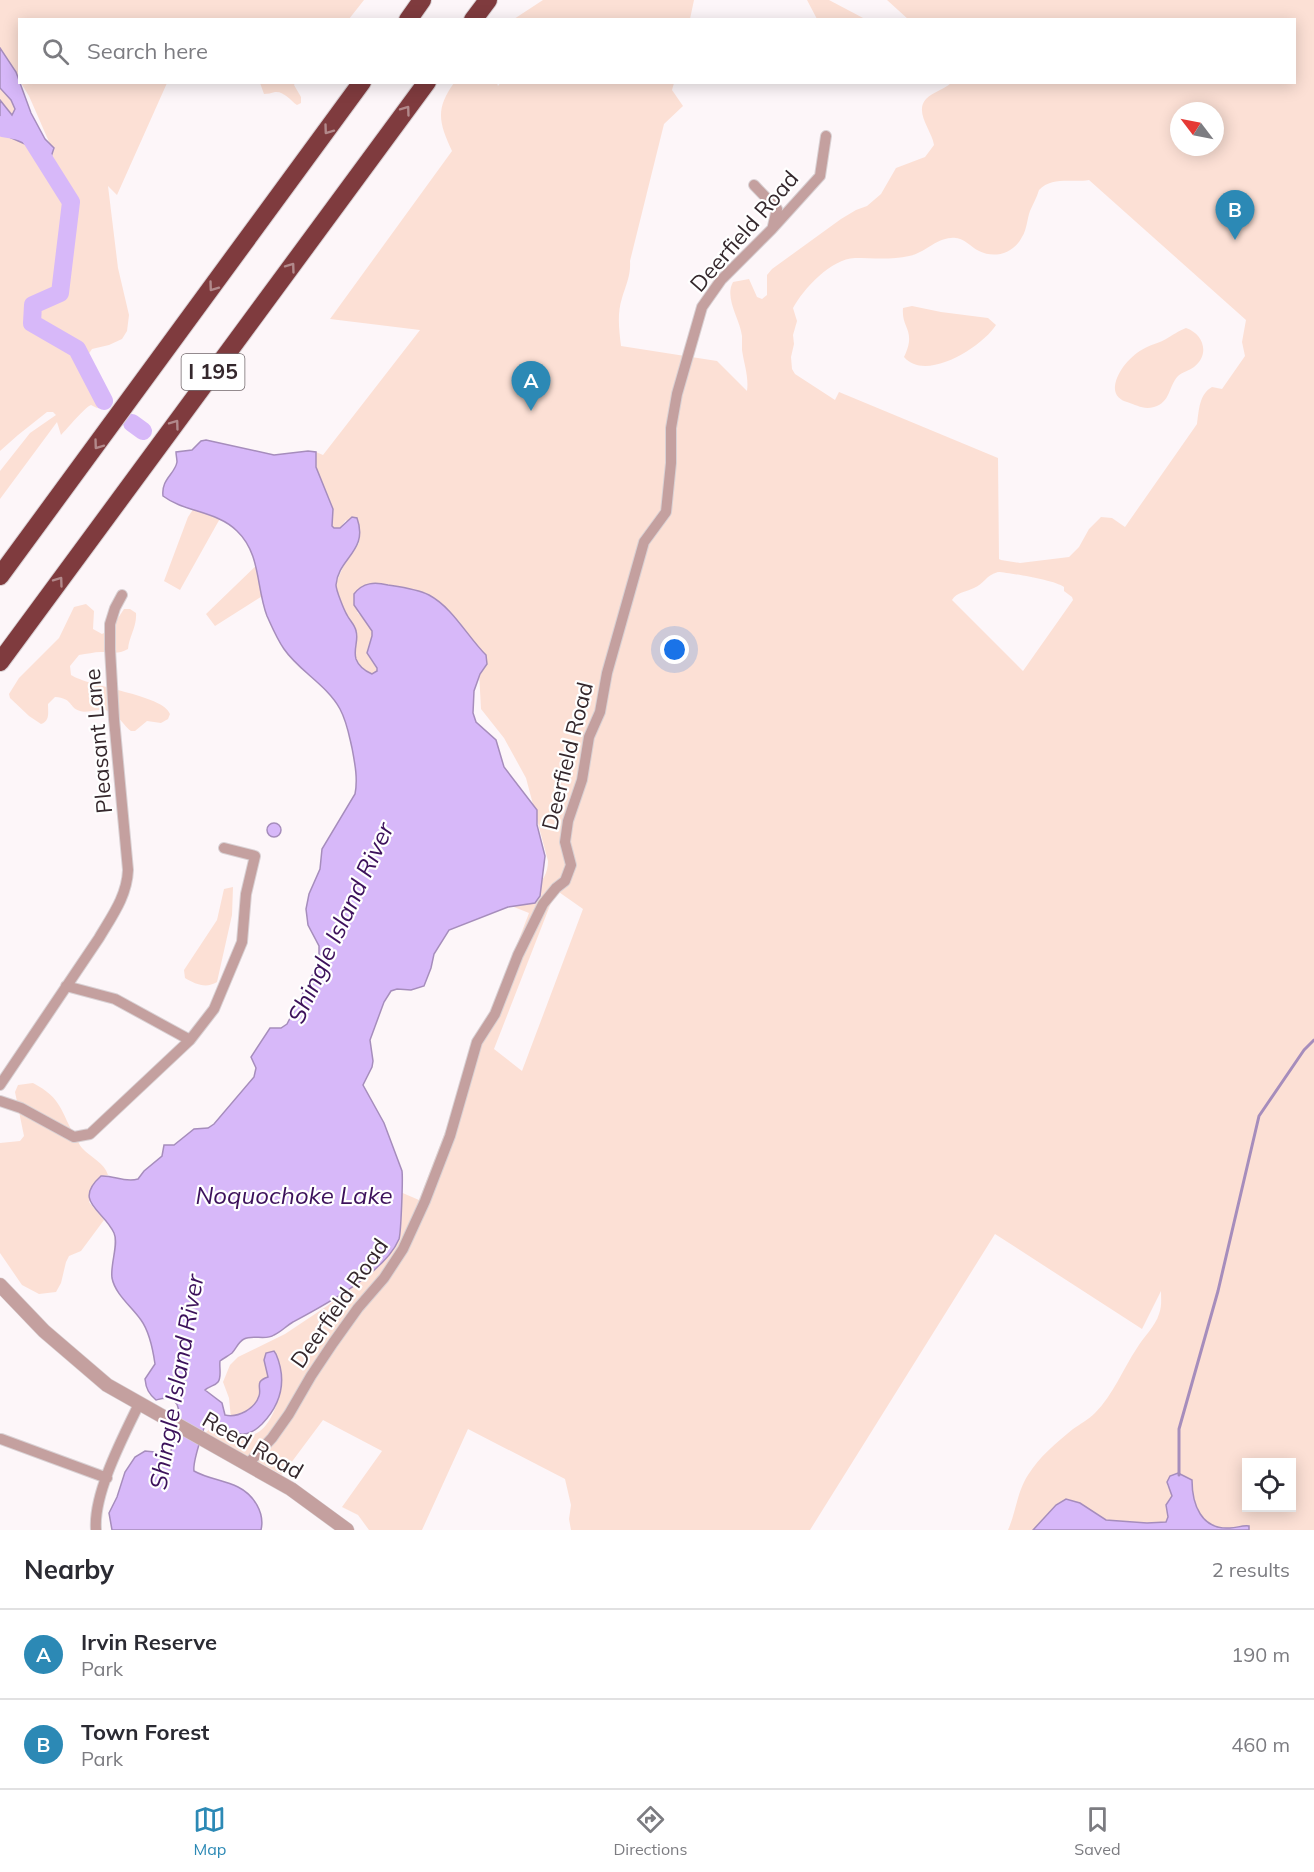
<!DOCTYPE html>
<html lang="en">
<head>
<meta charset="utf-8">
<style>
  :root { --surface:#fff; --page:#f2f2f3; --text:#2b2b33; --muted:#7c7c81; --line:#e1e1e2; --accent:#2c89b5 }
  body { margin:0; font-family:Mulish,sans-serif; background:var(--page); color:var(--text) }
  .controls { position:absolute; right:18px; bottom:18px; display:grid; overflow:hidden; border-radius:0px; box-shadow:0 3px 15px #0003 }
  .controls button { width:54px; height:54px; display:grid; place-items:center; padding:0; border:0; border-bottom:2px solid var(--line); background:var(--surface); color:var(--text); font:30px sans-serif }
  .compass { position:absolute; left:1170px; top:102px; width:54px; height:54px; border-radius:50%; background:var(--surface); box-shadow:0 3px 15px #0003; rotate:302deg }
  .you { position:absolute; left:675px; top:650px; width:21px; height:21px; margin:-15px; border:4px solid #fff; border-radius:50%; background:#1a73e8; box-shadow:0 0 0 9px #1a73e833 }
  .badge { display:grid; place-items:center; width:39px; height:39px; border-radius:50%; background:var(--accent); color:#fff; font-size:20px; font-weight:700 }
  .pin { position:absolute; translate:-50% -50px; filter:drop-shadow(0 2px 3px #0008) }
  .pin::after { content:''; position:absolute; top:32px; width:21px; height:18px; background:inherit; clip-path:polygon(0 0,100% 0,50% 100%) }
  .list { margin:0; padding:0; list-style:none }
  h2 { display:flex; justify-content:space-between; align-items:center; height:78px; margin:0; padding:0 24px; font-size:26px }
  h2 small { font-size:20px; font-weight:400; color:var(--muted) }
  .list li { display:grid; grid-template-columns:39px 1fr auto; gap:18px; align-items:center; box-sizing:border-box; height:90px; padding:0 24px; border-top:2px solid var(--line) }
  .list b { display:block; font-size:22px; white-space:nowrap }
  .list p { margin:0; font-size:20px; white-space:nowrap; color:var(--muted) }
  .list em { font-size:20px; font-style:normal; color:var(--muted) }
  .icon { flex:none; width:33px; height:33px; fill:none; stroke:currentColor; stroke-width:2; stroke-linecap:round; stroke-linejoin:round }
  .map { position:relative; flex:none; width:1314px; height:1530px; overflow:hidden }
  .search { position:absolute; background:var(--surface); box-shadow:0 3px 15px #0003; left:18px; right:18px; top:18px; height:66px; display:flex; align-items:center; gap:15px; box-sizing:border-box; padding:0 21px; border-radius:0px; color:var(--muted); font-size:22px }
  .sheet { height:258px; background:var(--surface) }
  nav { display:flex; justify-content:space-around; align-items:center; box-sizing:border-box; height:84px; border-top:2px solid var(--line); background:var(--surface); font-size:16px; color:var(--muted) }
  nav a { display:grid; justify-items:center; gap:3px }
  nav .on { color:var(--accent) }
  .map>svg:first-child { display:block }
  .green { fill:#fce0d5; fill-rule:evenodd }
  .water { fill:#d7b8f9; stroke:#a68dbc; stroke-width:1.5 }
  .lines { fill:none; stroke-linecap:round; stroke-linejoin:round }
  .stream { stroke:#a68dbc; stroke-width:3 }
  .river { stroke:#d7b8f9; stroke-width:18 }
  .minor-casing { stroke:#d9d1d4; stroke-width:12 }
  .tertiary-casing { stroke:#d9d1d4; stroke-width:15 }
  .motorway-casing { stroke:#d9d1d4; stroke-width:20 }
  .minor { stroke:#c4a09f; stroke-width:10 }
  .tertiary { stroke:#c4a09f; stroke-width:14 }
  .motorway { stroke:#7f3b3e; stroke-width:18 }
  .oneway { stroke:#b2898b }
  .labels { text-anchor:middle; stroke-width:4.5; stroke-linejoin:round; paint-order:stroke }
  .shield { fill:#fff; stroke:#72686c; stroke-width:1.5 }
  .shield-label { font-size:21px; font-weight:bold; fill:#35282d }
  .street-label { font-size:22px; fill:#35282d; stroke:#fff }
  .water-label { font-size:24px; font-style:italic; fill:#3c115b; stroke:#fff }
</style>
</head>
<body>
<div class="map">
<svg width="1314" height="1530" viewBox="0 0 1314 1530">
  <rect width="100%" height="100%" fill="#fdf6f9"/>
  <path class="green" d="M0,0H364L349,19L20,20L19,81L0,56Z
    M543,0H694L690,19H514Z
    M807,0H829L865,19H817Z
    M887,0H1314V1530H1249V1526C1242,1525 1237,1528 1230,1528C1201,1530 1192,1504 1192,1480L1167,1485L1173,1496L1166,1505L1168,1518L1166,1522L1147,1523L1106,1520L1080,1503L1056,1505L1033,1530H1008C1016,1512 1017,1492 1028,1475C1040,1456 1056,1443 1073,1429C1080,1424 1088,1420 1095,1413C1113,1395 1123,1369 1137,1348C1144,1336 1155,1327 1159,1314C1162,1306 1161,1299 1161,1291L1142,1329L995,1234L810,1530H571L569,1519L571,1505L565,1479L468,1429L422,1530H369L358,1515L342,1507L382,1451L323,1420L282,1475L205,1433C220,1419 229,1434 244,1436C264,1438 276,1412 278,1396L231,1419L229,1398L223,1382L230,1365L238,1357L285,1334L327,1306L363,1279L391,1188L419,1200L529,913L509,905C527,893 548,885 548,861L526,778L504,738L481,709L479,672L471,639L459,621L430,599L357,612C362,617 374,627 372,636C371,643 366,646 368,654C370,661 376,665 377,671L372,674L363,669L356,658V629L346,615L336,589V583L344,565L359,543L346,520L340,528H334L331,526C331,519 334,513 332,507C328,489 311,470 316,452L323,455L420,330L330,319L452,151C439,123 435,109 454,83H497L498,86L501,82L674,83L672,90L683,106L664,124L630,261C631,275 626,285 622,298C617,314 619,329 621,346L717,361L747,391C749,377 744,364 742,350C742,345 742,340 742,336C740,319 724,298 733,282L749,279L757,297L762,299L767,295V275L772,269L841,219L856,210L867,206L881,194L896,168L925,157L934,145C932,131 914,112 926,99C933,92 943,90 951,83L1294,82V20H909ZM1179,111H1215V147H1179ZM1089,180L1246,320L1242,342L1245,356L1222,389L1212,387C1199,394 1199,411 1197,424L1125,527L1112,518L1101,517L1089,529L1079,547L1069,557L1020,563L1001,560L999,559L998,458L839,392L835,400L795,374L792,369L791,357L794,344L793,335L797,321L793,308C804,288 831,259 855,258C872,258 892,260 909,256C925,253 935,239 951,238C963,236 969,246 979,251C995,259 1014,253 1022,237C1027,229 1027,219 1030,211C1033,204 1037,197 1039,190C1052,176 1073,183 1089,180ZM998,572C1011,573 1054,580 1064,587V591L1072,597L1073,600L1023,671L952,600C957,592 966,592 974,588C984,584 986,575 998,572ZM556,890L583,909L522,1071L494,1049ZM1246,1462H1292V1508H1246Z
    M21,83H167L117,195L108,186L118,268L129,315L127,331L122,339L109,345L92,349L86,358C88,375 104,386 103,404L97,408L91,405C84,408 68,428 61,435L57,422L0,499V471L30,433L56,415L53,412H47L18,435L0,451V133L25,144L44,161L52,158L53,151L29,96Z
    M260,83H295L294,85L301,97V103L297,105C290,100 284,91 275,92C271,93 268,94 264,94Z
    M0,88L11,100L15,109L13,113L16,119L0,113Z
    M912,306L941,312L988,318L996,325C983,346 926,383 904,357C917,330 901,329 903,308Z
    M1186,328C1204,334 1210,355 1194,367C1189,371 1182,372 1178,376C1168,387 1171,402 1154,407C1143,410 1137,405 1127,402C1120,400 1114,395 1115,386C1117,371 1131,355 1145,348C1152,344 1160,343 1166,339C1173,335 1178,331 1186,328Z
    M227,506L180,590L164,581L188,517L194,508Z
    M260,562L264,595L215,626L206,614Z
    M86,604L94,611L93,629L102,634L110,630L124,609H130L136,613C137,627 129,636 128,649C118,655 111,652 101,652C94,652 87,654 79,655L70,666L71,675C89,687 164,695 170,714L168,719L161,723L147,721L135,731H131C120,722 116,709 100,710C94,710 85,713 80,711C69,708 73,698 55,697L48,704C48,713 50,721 41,724L29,716L10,698L9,694L19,678L59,638L74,607Z
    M233,887L232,915L217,982C206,989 195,984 185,978L184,970L217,920L224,889Z
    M33,1083C63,1099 60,1111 75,1136C78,1140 79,1145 82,1148C91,1158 104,1162 108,1175L101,1176L89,1202L104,1220L81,1251L69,1256L66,1262L61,1283L56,1292L39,1294L22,1285L0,1253V1143L20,1141L24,1136L15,1092L18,1085Z"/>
  <path class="water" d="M0,48L16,72L31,113L45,139L54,148L50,160L44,161L25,144L0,133V100L12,115L15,109L11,100L0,88Z
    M206,440L274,455L308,451L316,452V467L333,509L332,526L334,528H340L352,517L357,518C369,551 338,558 336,585C336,590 344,610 347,615C350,621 355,625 356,631C359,640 353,649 356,659C359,667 365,671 372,674L377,671V668L367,653L372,636V631L354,605V594C363,582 375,582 388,585C401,587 417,589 429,595C453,608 467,636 486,655L487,664L480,674L474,691L473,713L476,722L496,740L504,767L537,810V825L545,856L540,896L535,903L508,907L449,930L434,954L431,968L424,986L411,990L397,989L391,991L384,1002L370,1040L373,1061L372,1067L363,1085L384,1123L402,1171C403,1179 401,1233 399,1239C385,1273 323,1306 293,1322C286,1326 281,1332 274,1335C265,1341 253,1334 244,1339C238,1342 236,1349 232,1353C228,1356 224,1358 220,1361C219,1367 222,1377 218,1382C215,1386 209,1386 205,1390L222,1403L225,1415C238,1418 255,1409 259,1396C261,1391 258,1386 260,1382C262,1379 265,1378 268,1377L264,1360L266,1353L274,1351L276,1354C287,1380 282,1403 262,1424C257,1429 249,1435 241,1434C232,1433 215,1423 206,1419C204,1433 192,1460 194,1471C208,1479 224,1480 238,1487C254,1495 265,1513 261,1530H112L109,1513L117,1497L125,1472L135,1457L145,1451L155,1452L168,1458C173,1446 188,1405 171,1399C166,1397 160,1399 156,1400C149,1394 146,1389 145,1379L155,1364C153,1350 149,1331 141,1320C132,1307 115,1294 112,1278C110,1264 119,1244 114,1233C104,1210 72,1202 101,1176C114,1175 124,1183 138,1179L144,1171L162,1156L164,1145H174L194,1129L208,1128L214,1124L254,1077L256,1068L251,1057L270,1028H281L287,1024L319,962V946L308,925L306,909L309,894L320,869L322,849L355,794C358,779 355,764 352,748C349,735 347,722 340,709C327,685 299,671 284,649C277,639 272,627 267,616C256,587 261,554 237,531C217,511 184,512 163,496C161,479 175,474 177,462C177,459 176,455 176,452L192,450L201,441Z
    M267 830a7 7 0 1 1 14 0a7 7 0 1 1-14 0Z
    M1178,1473L1192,1480C1192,1504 1201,1530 1230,1528C1237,1528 1242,1525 1249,1526V1530H1033L1056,1505L1066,1499L1080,1503L1106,1520L1147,1523L1166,1522L1168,1517L1166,1505L1172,1496L1167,1482L1170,1476Z"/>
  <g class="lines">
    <path class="stream" d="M1179,1475V1429L1218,1291L1259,1116L1304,1050L1314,1040"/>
    <path class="river" d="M0,125L3,128L27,132L71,202L60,293L33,305L32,323L77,349L104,401
      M132,423L143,431"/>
    <g class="minor-casing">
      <path id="minor" d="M754,185L777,209L773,226
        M66,986L115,999L190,1040
        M0,1085L99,938C112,916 127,896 128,870L114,719L110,649V624L115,608L122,595
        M0,1101L21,1108L74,1137L90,1134L190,1040L214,1009L242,942L246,894L255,856L224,848
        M1,1439L107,1478
        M247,1465L272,1438L289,1414L311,1376L333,1343L358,1308L384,1278L403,1249L425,1201L450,1136L477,1042L495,1014L518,955L543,904L556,888L565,881L571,865L565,842L568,821L582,780L589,737L600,712L607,673L644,542L666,512L671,463V428L677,394L702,307L721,280L772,229L820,176L826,136
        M96,1530C93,1494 123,1437 139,1404"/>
    </g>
    <g class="tertiary-casing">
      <path id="tertiary" d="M0,1285L44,1331L107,1385L291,1489L347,1530"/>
    </g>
    <g class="motorway-casing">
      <path id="motorway" d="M408,20L422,0
        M473,20L488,0
        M0,576L362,82
        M0,662L427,82"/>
    </g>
    <use href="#minor" class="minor"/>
    <use href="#tertiary" class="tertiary"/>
    <use href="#motorway" class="motorway"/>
  </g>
  <defs><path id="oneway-chevron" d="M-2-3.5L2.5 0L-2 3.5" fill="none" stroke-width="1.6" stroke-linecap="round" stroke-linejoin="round" transform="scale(1.5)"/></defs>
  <g class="oneway">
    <use href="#oneway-chevron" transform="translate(406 110) rotate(-54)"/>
    <use href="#oneway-chevron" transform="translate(328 130) rotate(126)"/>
    <use href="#oneway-chevron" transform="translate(291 267) rotate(-54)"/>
    <use href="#oneway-chevron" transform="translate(213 287) rotate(126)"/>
    <use href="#oneway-chevron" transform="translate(175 424) rotate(-54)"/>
    <use href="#oneway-chevron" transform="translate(98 445) rotate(126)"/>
    <use href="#oneway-chevron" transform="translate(59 581) rotate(-54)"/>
  </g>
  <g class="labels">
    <rect class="shield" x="181.5" y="354" width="63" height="36" rx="4.5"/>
    <g class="shield-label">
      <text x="213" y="379">I 195</text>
    </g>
    <g class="street-label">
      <text transform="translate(744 231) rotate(-49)" y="8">Deerfield Road</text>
      <text transform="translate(98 741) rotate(-95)" y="8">Pleasant Lane</text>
      <text transform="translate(567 756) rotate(-76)" y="8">Deerfield Road</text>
      <text transform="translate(339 1303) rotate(-55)" y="8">Deerfield Road</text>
      <text transform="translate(253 1445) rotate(30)" y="8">Reed Road</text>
    </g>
    <g class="water-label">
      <text transform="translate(341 923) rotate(-65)" y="8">Shingle Island River</text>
      <text x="294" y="1204">Noquochoke Lake</text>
      <text transform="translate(177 1382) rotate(-80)" y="8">Shingle Island River</text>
    </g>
  </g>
</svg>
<div class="controls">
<button><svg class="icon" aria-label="locate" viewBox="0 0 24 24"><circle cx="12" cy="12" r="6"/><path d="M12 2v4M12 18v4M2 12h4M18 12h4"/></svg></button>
</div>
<svg class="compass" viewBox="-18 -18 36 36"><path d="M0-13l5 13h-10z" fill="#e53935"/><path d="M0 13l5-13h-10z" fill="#7c7c81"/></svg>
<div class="you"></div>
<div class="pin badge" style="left:531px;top:411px">A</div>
<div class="pin badge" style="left:1235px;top:240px">B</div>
<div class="search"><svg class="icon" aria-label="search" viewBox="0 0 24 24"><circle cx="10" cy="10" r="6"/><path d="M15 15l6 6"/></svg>Search here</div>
</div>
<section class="sheet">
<h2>Nearby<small>2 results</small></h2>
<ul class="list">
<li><span class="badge">A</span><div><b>Irvin Reserve</b><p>Park</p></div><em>190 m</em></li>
<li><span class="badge">B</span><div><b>Town Forest</b><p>Park</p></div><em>460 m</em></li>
</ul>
</section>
<nav>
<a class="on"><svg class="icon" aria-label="map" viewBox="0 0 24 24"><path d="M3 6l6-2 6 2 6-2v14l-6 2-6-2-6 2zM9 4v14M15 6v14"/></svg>Map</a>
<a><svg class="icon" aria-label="directions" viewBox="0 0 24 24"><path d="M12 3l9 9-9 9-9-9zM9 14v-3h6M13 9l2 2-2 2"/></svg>Directions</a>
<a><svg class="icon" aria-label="saved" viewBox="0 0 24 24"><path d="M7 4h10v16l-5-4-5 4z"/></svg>Saved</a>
</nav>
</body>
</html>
